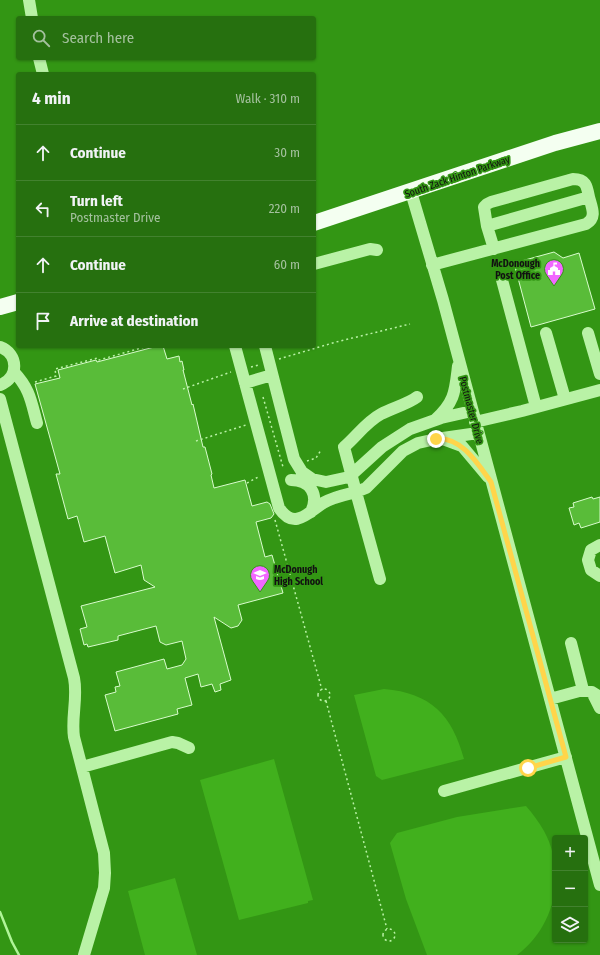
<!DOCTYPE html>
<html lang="en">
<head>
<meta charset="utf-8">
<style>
  :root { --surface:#26700f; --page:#32781d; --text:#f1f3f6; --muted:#a4c19e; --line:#42822f }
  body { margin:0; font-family:"Fira Sans Condensed",sans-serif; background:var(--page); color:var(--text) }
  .controls { position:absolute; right:12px; bottom:12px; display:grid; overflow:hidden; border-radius:4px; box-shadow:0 1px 3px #0004 }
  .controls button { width:36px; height:36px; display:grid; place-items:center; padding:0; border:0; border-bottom:1px solid var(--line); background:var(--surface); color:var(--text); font:20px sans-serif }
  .stop { position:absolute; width:12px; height:12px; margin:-9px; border:3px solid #ffd54a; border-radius:50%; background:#fff }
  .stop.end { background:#ffd54a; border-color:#fff; box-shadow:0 1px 4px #0008 }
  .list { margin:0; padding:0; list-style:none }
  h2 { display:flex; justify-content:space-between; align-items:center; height:52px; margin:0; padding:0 16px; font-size:17px }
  h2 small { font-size:13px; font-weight:400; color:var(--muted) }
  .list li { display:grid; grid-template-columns:26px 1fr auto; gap:12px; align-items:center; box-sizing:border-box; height:56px; padding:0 16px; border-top:1px solid var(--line) }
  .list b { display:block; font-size:15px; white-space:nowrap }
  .list p { margin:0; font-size:13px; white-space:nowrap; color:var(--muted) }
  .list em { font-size:13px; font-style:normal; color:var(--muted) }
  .icon { flex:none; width:22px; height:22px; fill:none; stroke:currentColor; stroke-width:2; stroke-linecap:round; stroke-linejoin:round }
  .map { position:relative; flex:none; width:600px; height:955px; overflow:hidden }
  .search { position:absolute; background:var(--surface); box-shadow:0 1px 3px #0004; left:16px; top:16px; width:300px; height:44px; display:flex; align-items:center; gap:10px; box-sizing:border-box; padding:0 14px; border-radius:4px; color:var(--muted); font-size:15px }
  .panel { position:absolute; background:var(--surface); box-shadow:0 1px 3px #0004; left:16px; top:72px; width:300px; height:276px; border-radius:4px }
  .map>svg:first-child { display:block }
  .green { fill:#41b01d }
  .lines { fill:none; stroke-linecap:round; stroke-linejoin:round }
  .stream { stroke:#b0f598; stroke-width:2.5 }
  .building { fill:#59bc39; stroke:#d9fccd }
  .path { stroke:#b9f2a6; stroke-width:1.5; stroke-dasharray:2 3; stroke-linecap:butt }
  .minor { stroke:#b9f2a6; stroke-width:12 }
  .major { stroke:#f4fff1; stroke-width:16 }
  .route { stroke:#ffd54a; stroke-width:5 }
  .labels { text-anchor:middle; stroke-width:3.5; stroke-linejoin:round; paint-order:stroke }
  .street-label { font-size:10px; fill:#111; stroke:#339614 }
  .poi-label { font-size:10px; font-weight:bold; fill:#111; stroke:#339614; text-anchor:end }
</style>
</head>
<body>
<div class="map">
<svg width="600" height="955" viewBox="0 0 600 955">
  <rect width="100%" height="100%" fill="#339614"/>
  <path class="green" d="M384,689C431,693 452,715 464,759L382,780L376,776L354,695Z
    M274,759L313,900L308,901V903L239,920L200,780Z
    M526,806C533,814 539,822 544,831C567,873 555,927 517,955H427L406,899L390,843L397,833L457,817Z
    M175,878L197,955H145L128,891Z"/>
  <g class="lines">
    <path class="stream" d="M0,912L12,942L19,955"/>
  </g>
  <path class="building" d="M554,252L563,258L579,253L595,309L531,327L514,263Z
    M158,346H163L167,359L179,356L180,362L182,361L184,370H183L192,405L193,404L203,447H205L212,474L211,475L214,488L245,480L252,506L267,502L270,504L274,514L271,518L256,522L265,557L272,555L283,593L238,605L242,620L238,626L231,628L214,617L231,680L220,684L221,690L215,692L212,684L201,687L198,674L185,678L192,705L177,709L178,714L115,731L105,695L116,692L115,687L120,686L116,672L164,659L167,669L182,665L186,659L182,641L166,645L160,642L156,626L118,636V640L88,647L87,644L84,645L80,629L87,627L81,606L155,587L144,580L141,565L115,573L105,536L84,542L77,516L68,519L56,474H60L35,384L60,378L58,370L96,360L97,362Z
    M592,497L593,499L600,497V522L581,528L579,523L574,525L569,508L574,507L573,503Z"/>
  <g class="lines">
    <path class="path" d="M279,359L336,342L410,324
      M251,367L259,365
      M35,382L56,376L55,369L98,358L99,360L148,346
      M183,389L231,372
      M263,397L283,467
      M196,441L246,425
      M307,461L316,458L321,450
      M247,483L260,476
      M275,520L322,690
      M318 695a6 6 0 1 1 12 0a6 6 0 1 1-12 0Z
      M326,701L387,929
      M383 935a6 6 0 1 1 12 0a6 6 0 1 1-12 0Z"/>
    <path class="minor" d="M29,0L32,18
      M39,58L43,74
      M411,192L443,300L600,885
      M487,226L484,207L487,204L491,202L573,179C586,179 587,186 589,197
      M314,264L370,249L377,250
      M432,265L586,224C597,218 592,208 589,197L487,226L494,249
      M502,280L536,407
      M546,333L565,399
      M588,333L600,374
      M235,346L279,508C294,530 307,514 323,503C333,497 344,495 356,492L344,447C356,437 366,422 381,414C392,408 408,404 417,397
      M265,346L294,459L302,472L312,479L326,482L349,477L382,447L410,429L441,418L472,411
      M0,347C19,354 19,378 0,385
      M14,372C30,389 31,401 37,423
      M245,383L272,375
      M0,399L74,678C78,698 71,717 74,737L104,853L105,873L104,888L84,955
      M435,420C455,402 455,391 458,366
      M475,422L522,411L600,390
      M443,439L462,446L488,477
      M291,480C311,480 319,495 311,512
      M600,545L591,550L588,560L591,570L600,576
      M380,579L356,492L366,488L403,451L418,443L436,439L478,433
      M571,643L583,690
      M592,692L600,708
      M550,699L583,690L592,692L600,697
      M82,767L172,742L178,743L189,748
      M444,791L566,757"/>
    <path class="major" d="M314,223L555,143L600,131
      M0,307L18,302"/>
  </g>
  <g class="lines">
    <path class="route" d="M436,439C461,436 478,464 491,482L566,757L528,768"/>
  </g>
  <defs>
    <g id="civic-pin" transform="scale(1)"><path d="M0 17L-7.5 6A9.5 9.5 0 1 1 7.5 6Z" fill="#f267ff" stroke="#339614"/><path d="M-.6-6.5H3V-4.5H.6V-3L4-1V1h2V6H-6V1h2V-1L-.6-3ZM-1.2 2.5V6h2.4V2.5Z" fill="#fff"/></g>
    <g id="school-pin" transform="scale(1)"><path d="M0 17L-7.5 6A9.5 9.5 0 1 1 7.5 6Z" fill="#f267ff" stroke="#339614"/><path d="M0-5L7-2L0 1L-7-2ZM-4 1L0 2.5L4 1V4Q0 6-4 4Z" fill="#fff"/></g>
  </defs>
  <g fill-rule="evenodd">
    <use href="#civic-pin" x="554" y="269"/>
    <use href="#school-pin" x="260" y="575"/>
  </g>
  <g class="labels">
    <g class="street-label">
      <text transform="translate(457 176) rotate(-19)" y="4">South Zack Hinton Parkway</text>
      <text transform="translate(472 410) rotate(75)" y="4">Postmaster Drive</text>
    </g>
    <g class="poi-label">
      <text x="540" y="267">McDonough<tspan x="540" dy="12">Post Office</tspan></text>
      <text x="274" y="573" text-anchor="start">McDonugh<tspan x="274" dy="12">High School</tspan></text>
    </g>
  </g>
</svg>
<div class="controls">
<button>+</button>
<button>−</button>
<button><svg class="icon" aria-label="layers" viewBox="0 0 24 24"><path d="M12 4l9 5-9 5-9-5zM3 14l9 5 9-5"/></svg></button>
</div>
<div class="stop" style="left:528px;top:768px"></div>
<div class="stop end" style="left:436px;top:439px"></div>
<div class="search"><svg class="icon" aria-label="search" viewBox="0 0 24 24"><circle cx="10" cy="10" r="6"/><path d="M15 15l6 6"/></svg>Search here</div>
<section class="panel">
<h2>4 min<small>Walk · 310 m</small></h2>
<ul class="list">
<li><svg class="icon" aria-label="ahead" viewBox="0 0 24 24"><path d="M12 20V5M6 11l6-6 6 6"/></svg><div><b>Continue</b></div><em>30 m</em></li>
<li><svg class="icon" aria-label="left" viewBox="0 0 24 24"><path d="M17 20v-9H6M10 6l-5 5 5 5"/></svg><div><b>Turn left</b><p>Postmaster Drive</p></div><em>220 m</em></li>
<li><svg class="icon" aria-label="ahead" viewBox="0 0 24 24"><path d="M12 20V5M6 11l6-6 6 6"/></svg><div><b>Continue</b></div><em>60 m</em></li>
<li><svg class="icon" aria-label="arrive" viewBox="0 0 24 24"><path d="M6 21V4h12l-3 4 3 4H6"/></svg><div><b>Arrive at destination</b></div></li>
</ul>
</section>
</div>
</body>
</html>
